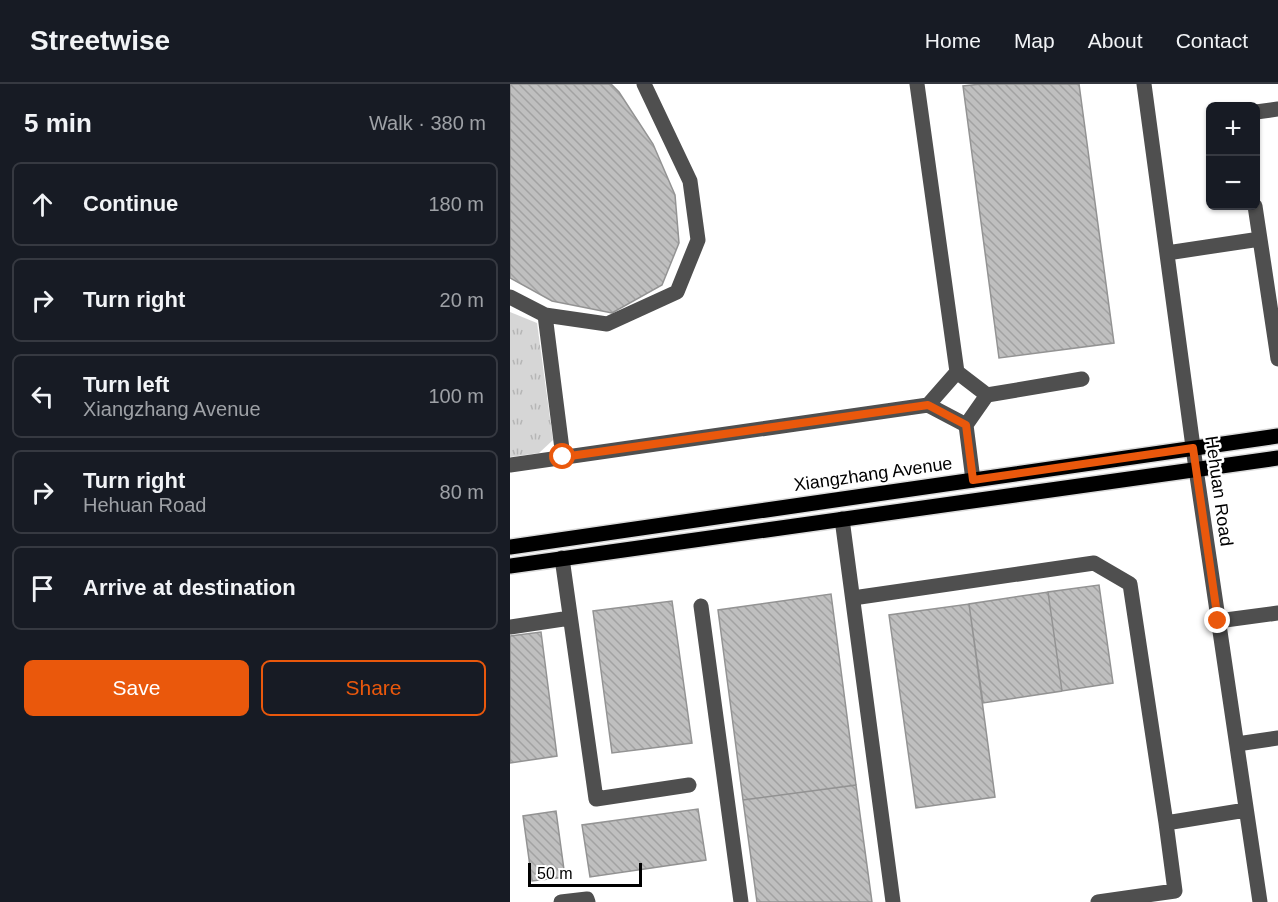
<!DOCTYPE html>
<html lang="en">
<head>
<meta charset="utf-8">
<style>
  :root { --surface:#171b24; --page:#242831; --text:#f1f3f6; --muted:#9ea1a6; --line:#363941; --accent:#ea580c }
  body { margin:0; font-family:Helvetica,sans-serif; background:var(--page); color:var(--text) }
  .controls { position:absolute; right:18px; top:18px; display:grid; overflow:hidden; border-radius:9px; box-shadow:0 2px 4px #0004 }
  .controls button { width:54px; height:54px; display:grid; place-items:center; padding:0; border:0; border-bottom:2px solid var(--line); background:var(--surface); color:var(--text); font:30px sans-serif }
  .scale { position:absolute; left:18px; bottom:15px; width:114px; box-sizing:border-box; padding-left:6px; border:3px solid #000; border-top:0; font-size:16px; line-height:21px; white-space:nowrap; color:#000; -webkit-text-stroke:4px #fff; paint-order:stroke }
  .stop { position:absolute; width:18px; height:18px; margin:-14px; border:4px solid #ea580c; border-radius:50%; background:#fff }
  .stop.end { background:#ea580c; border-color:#fff; box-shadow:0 2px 6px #0008 }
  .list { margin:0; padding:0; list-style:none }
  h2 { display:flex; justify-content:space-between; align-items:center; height:78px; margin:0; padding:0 24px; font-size:26px }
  h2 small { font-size:20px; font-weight:400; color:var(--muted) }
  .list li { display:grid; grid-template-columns:39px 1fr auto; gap:18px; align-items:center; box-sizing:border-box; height:84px; margin:0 12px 12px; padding:0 12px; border:2px solid var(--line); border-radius:9px }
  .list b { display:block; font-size:22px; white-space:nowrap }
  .list p { margin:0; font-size:20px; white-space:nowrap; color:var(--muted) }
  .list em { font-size:20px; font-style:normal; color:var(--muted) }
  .actions { display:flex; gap:12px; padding:18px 24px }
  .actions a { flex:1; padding:14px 0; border:2px solid var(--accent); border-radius:9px; text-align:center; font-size:21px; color:var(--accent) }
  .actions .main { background:var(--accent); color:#fff }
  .icon { flex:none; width:33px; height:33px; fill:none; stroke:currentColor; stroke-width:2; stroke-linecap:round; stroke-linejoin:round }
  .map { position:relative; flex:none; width:768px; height:818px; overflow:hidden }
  header { display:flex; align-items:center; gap:36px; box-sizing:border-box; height:84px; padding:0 30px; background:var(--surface); border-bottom:2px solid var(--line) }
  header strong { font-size:28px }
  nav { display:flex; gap:33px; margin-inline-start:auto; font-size:21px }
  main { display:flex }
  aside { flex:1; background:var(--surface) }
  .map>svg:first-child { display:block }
  .grass { fill:url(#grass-tufts) }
  .building { fill:url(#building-back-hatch); stroke:#939393; stroke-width:1.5 }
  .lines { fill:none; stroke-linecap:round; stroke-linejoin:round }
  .major-casing { stroke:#dbdbdb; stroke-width:18 }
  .minor { stroke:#4f4f4f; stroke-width:15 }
  .major { stroke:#000; stroke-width:15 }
  .route { stroke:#ea580c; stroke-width:8 }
  .labels { text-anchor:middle; stroke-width:5; stroke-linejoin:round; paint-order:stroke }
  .street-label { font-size:18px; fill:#000; stroke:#fff }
</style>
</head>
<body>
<header>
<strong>Streetwise</strong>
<nav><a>Home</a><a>Map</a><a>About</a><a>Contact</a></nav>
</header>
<main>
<aside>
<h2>5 min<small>Walk · 380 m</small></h2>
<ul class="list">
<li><svg class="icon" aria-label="ahead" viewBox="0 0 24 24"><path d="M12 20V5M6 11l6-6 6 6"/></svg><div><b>Continue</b></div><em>180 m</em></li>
<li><svg class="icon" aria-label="right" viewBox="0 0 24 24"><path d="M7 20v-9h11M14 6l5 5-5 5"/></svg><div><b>Turn right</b></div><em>20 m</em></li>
<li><svg class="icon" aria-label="left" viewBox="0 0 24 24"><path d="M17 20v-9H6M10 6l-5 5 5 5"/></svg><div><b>Turn left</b><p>Xiangzhang Avenue</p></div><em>100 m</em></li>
<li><svg class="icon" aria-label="right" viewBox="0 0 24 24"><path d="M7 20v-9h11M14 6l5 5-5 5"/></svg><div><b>Turn right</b><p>Hehuan Road</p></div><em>80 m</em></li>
<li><svg class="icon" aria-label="arrive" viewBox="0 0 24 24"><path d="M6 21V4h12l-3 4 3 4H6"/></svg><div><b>Arrive at destination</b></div></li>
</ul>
<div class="actions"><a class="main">Save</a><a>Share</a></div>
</aside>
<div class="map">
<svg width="768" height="818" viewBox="0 0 768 818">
  <defs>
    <pattern id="grass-tufts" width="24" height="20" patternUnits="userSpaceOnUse" patternTransform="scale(1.5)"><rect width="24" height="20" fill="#d6d6d6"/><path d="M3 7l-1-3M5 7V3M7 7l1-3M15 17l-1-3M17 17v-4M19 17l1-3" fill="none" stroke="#b6b6b6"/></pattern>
    <pattern id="building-back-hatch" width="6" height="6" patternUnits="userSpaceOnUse" patternTransform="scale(1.5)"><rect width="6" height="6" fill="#bfbfbf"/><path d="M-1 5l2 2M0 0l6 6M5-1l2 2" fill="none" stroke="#a2a2a2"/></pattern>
  </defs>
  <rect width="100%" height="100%" fill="#fff"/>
  <path class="grass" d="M0,228L27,239L43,356L29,369L0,373Z"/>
  <path class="building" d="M0,0H101L109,8L143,60L165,111L169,159L152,201L102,229L42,217L0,194Z
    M471,0H569L604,259L489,274L453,2Z
    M589,501L603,599L552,607L538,508Z
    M538,508L552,607L473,619L459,520Z
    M321,510L346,701L233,716L208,526Z
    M162,517L182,659L102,669L83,527Z
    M459,520L485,713L406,724L379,531Z
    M31,548L47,672L0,679V552Z
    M346,701L362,818H247L233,716Z
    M188,725L196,776L80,793L72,741Z
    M46,727L55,793L22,797L13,732Z"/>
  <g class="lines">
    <g class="major-casing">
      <path id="major" d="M0,463L768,352
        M0,482L768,374"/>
    </g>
    <path class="minor" d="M634,0L686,385L750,818
      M746,28L768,25
      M750,155L768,275
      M657,169L750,155L745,122
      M0,213L35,231L97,240L167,208L188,156L180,97L134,0
      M35,231L53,373
      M447,288L477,311L456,341
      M477,311L572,295
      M418,321L456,341L463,396
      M0,381L418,321L447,288L407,0
      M332,435L383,818
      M52,474L86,715L179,701
      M343,514L584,479L620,500L656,739
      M191,522L231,818
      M708,537L768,529
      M0,543L60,534
      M727,660L768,654
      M51,818L77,815L78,818
      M588,818L665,807L656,739L736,726"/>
    <use href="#major" class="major"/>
  </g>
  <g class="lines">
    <path class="route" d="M53,373L418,321L456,341L463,396L683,364L708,537"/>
  </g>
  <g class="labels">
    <g class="street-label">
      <text transform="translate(363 390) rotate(-8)" y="6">Xiangzhang Avenue</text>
      <text transform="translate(709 407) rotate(82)" y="6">Hehuan Road</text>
    </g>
  </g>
</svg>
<div class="controls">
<button>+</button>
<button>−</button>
</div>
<div class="scale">50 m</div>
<div class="stop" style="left:53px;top:373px"></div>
<div class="stop end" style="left:708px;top:537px"></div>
</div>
</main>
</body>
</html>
